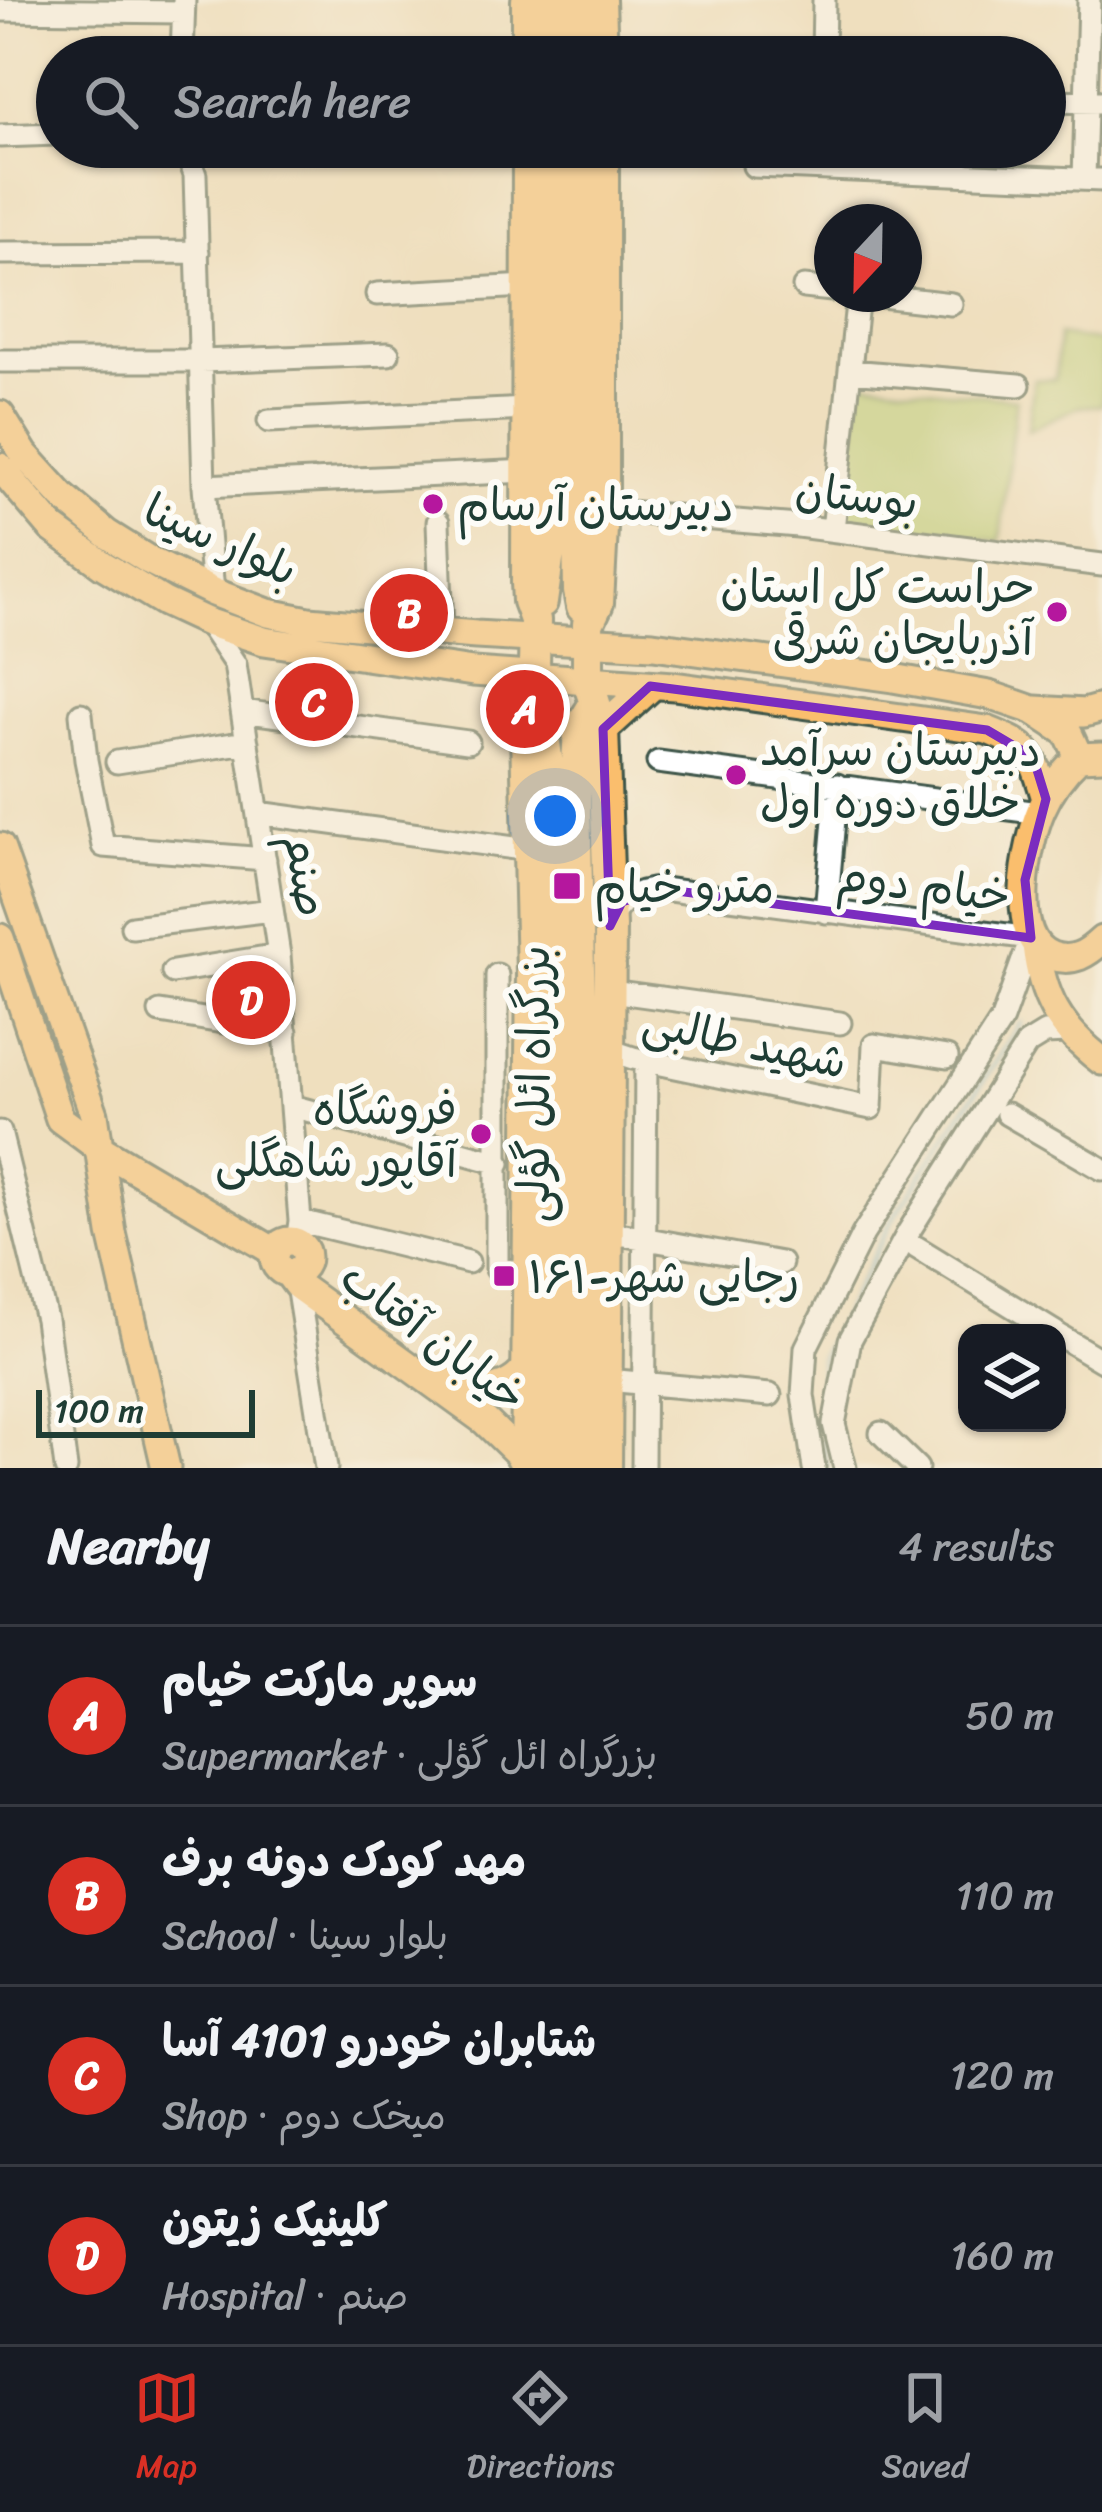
<!DOCTYPE html>
<html lang="en">
<head>
<meta charset="utf-8">
<style>
  :root { --surface:#171b24; --page:#20242c; --text:#f1f3f6; --muted:#9ea1a6; --line:#363941; --accent:#d93025 }
  body { margin:0; font-family:Sriracha,"Playpen Sans Arabic",sans-serif; background:var(--page); color:var(--text) }
  .controls { position:absolute; right:36px; bottom:36px; display:grid; overflow:hidden; border-radius:24px; box-shadow:0 3px 9px #0004 }
  .controls button { width:108px; height:108px; display:grid; place-items:center; padding:0; border:0; border-bottom:3px solid var(--line); background:var(--surface); color:var(--text); font:60px sans-serif }
  .compass { position:absolute; left:814px; top:204px; width:108px; height:108px; border-radius:50%; background:var(--surface); box-shadow:0 3px 9px #0004; rotate:202deg }
  .scale { position:absolute; left:36px; bottom:30px; width:219px; box-sizing:border-box; padding-left:12px; border:6px solid #1f3d34; border-top:0; font-size:33px; line-height:42px; white-space:nowrap; color:#1f3d34; -webkit-text-stroke:9px #fdfcf7; paint-order:stroke }
  .you { position:absolute; left:555px; top:816px; width:42px; height:42px; margin:-30px; border:9px solid #fff; border-radius:50%; background:#1a73e8; box-shadow:0 0 0 18px #1a73e833 }
  .badge { display:grid; place-items:center; width:78px; height:78px; border-radius:50%; background:var(--accent); color:#fff; font-size:39px; font-weight:700 }
  .pin { position:absolute; translate:-50% -50%; border:6px solid #fff; box-shadow:0 3px 12px #0006 }
  .list { margin:0; padding:0; list-style:none }
  h2 { display:flex; justify-content:space-between; align-items:center; height:156px; margin:0; padding:0 48px; font-size:51px }
  h2 small { font-size:39px; font-weight:400; color:var(--muted) }
  .list li { display:grid; grid-template-columns:78px 1fr auto; gap:36px; align-items:center; box-sizing:border-box; height:180px; padding:0 48px; border-top:3px solid var(--line) }
  .list b { display:block; font-size:45px; white-space:nowrap }
  .list p { margin:0; font-size:39px; white-space:nowrap; color:var(--muted) }
  .list em { font-size:39px; font-style:normal; color:var(--muted) }
  .icon { flex:none; width:66px; height:66px; fill:none; stroke:currentColor; stroke-width:2; stroke-linecap:round; stroke-linejoin:round }
  .map { position:relative; flex:none; width:1102px; height:1468px; overflow:hidden }
  .search { position:absolute; background:var(--surface); box-shadow:0 3px 9px #0004; left:36px; right:36px; top:36px; height:132px; display:flex; align-items:center; gap:30px; box-sizing:border-box; padding:0 42px; border-radius:66px; color:var(--muted); font-size:45px }
  .sheet { height:876px; background:var(--surface) }
  nav { display:flex; justify-content:space-around; align-items:center; box-sizing:border-box; height:168px; border-top:3px solid var(--line); background:var(--surface); font-size:33px; color:var(--muted) }
  nav a { display:grid; justify-items:center; gap:6px }
  nav .on { color:var(--accent) }
  .map>svg:first-child { display:block }
  .green { fill:#b5ce74; stroke:#6a8654; stroke-width:3 }
  .lines { fill:none; stroke-linecap:round; stroke-linejoin:round }
  .stream { stroke:#4ca7ca; stroke-width:4.5 }
  .minor-casing { stroke:#3e5549; stroke-width:27 }
  .major-casing { stroke:#3e5549; stroke-width:33 }
  .highway-casing { stroke:#3e5549; stroke-width:36 }
  .minor { stroke:#fff; stroke-width:21 }
  .major { stroke:#fabe6d; stroke-width:27 }
  .highway { stroke:#fabe6d; stroke-width:30 }
  .marked { fill:none; stroke:#7b2cbf; stroke-width:9; stroke-linejoin:round }
  .poi-dot { fill:#b5179e; stroke:#fdfcf7; stroke-width:4.5 }
  .labels { text-anchor:middle; stroke-width:12; stroke-linejoin:round; paint-order:stroke }
  .street-label { font-size:45px; fill:#1f3d34; stroke:#fdfcf7 }
  .poi-label { font-size:45px; fill:#1f3d34; stroke:#fdfcf7; text-anchor:start }
</style>
</head>
<body>
<div class="map">
<svg width="1102" height="1468" viewBox="0 0 1102 1468">
  <rect width="100%" height="100%" fill="#fdfcf7"/>
  <filter id="ink" filterUnits="userSpaceOnUse"><feTurbulence type="fractalNoise" baseFrequency=".00833" numOctaves="2"/><feDisplacementMap in="SourceGraphic" scale="24" xChannelSelector="R" yChannelSelector="G"/><feConvolveMatrix kernelMatrix="1 2 1 2 8 2 1 2 1" color-interpolation-filters="sRGB"/></filter>
  <filter id="wash" filterUnits="userSpaceOnUse"><feTurbulence type="fractalNoise" baseFrequency=".004" numOctaves="4" result="noise"/><feDisplacementMap in="SourceGraphic" scale="48" xChannelSelector="R" yChannelSelector="G"/><feGaussianBlur stdDeviation="2.7" result="paint"/><feColorMatrix in="noise" values="0 0 0 0 0 0 0 0 0 0 0 0 0 0 0 0 0 1.4 0 .05"/><feComposite in="paint" operator="in"/></filter>
  <g filter="url(#wash)">
    <rect width="100%" height="100%" fill="#efdfbe"/>
    <path class="green" d="M1059,335L1102,342V405L1078,407L1028,430L1034,379L1055,380Z
      M860,381L1016,399L1000,541L844,523Z"/>
    <g class="lines">
      <path class="stream" d="M828,1468L824,1447L821,1359L891,1222L1021,1023"/>
    </g>
  </g>
  <g filter="url(#ink)">
    <g class="lines">
      <g class="minor-casing">
        <path id="minor" d="M0,10L183,12
          M182,57L184,0
          M823,57L824,0
          M1045,101L1102,102
          M0,136L57,134
          M185,147L195,175L204,486L213,592
          M754,166L1102,180
          M1084,179L1089,0
          M0,253L198,252
          M804,287L832,290
          M377,294L527,286
          M864,294L951,304
          M0,361H201L388,354
          M850,371L1019,385
          M269,421L528,409
          M204,486L529,471
          M603,510L798,526L1102,565
          M438,522L442,632
          M833,530L858,294
          M207,622L235,664L279,955L300,1221L297,1243
          M242,711L468,742
          M81,714L86,760L103,846L265,859
          M117,762L247,742
          M658,762L1039,813
          M258,813L529,850
          M826,912L837,785
          M610,925C615,900 638,890 662,889L1031,938L1002,1019L863,1234L806,1348L803,1395L814,1468
          M132,927L272,910
          M173,972L279,955
          M497,975V1269L529,1273
          M611,991L840,1023
          M160,1012L286,1032
          M609,1050L633,1058L871,1108L874,1045L947,1057
          M292,1106L499,1163
          M1007,1114L1102,1169
          M0,1132L46,1319L66,1468
          M300,1221L468,1262
          M608,1232L781,1263
          M916,1247L1056,1333
          M297,1285L326,1468
          M1057,1334L1102,1361
          M607,1380L770,1395
          M881,1433L917,1468
          M643,1468L646,1060
          M845,1468L834,1424L850,1340L909,1231L1027,1044L1045,1033L1067,1032"/>
      </g>
      <g class="major-casing">
        <path id="major" d="M0,415L24,454L62,496L107,534L150,561L213,592L268,613L309,621L476,635L653,645L893,678L989,695L1033,710L1068,733L1079,757
          M0,467L52,528L103,565L164,602L207,622L264,641L473,672L674,686L987,730C1033,748 1032,754 1046,799
          M1035,710L1084,713L1102,708
          M1102,756L1079,757C1063,772 1050,789 1041,810C1027,843 1006,940 1052,956C1073,963 1087,954 1102,940
          M0,847L94,1114L112,1233L166,1468
          M0,938L60,1119L99,1148L275,1252
          M1036,945C1042,998 1059,1028 1102,1061
          M274 1257a16 16 0 1 1 32 0a16 16 0 1 1-32 0Z
          M288,1273L297,1285L485,1421L518,1453L526,1468
          M443,1379C468,1399 511,1393 528,1365"/>
      </g>
      <g class="highway-casing">
        <path id="highway" d="M527,0V57
          M553,0V57
          M575,0L576,57
          M600,0L602,57
          M577,147L578,534L579,591L582,607
          M603,147V510L598,603L588,624V681L603,729L610,926L606,1468
          M542,602L552,532L554,147
          M539,723L543,729L551,787L556,994L553,1468
          M603,729L650,686
          M526,1468L532,974L526,732L533,713L535,620L528,601L527,583L528,147
          M577,1468L580,1013L575,797L579,729L594,705"/>
      </g>
      <use href="#minor" class="minor"/>
      <use href="#major" class="major"/>
      <use href="#highway" class="highway"/>
    </g>
  </g>
  <path d="M0 0H1102V1468H0ZM650,686L987,730L1033,757L1046,799L1025,880L1031,938L662,889L622,902L610,926L603,729Z" fill="#efdfbe" fill-opacity=".55" fill-rule="evenodd"/>
  <path class="marked" d="M650,686L987,730L1033,757L1046,799L1025,880L1031,938L662,889L622,902L610,926L603,729Z"/>
  <g class="poi-dot">
    <circle cx="433" cy="504" r="12"/>
    <circle cx="1057" cy="612" r="12"/>
    <circle cx="736" cy="775" r="12"/>
    <rect x="552" y="871" width="30" height="30" rx="6"/>
    <circle cx="481" cy="1134" r="12"/>
    <rect x="492" y="1264" width="24" height="24" rx="6"/>
  </g>
  <g class="labels">
    <g class="street-label">
      <text transform="translate(857 495) rotate(7)" y="16">بوستان</text>
      <text transform="translate(221 539) rotate(24)" y="16">بلوار سینا</text>
      <text transform="translate(307 875) rotate(81)" y="16">صنم</text>
      <text transform="translate(924 885) rotate(7)" y="16">خیام دوم</text>
      <text transform="translate(745 1041) rotate(12)" y="16">شهید طالبی</text>
      <text transform="translate(533 1084) rotate(-90)" y="16">بزرگراه ائل گؤلی</text>
      <text transform="translate(434 1336) rotate(37)" y="16">خیابان آفتاب</text>
    </g>
    <g class="poi-label">
      <text x="457" y="520">دبیرستان آرسام</text>
      <text x="1033" y="602" text-anchor="end">حراست کل استان<tspan x="1033" dy="52">آذربایجان شرقی</tspan></text>
      <text x="760" y="765">دبیرستان سرآمد<tspan x="760" dy="52">خلاق دوره اول</tspan></text>
      <text x="594" y="902">مترو خیام</text>
      <text x="457" y="1124" text-anchor="end">فروشگاه<tspan x="457" dy="52">آقاپور شاهگلی</tspan></text>
      <text x="528" y="1292">۱۶۱-رجایی شهر</text>
    </g>
  </g>
</svg>
<div class="controls">
<button><svg class="icon" aria-label="layers" viewBox="0 0 24 24"><path d="M12 4l9 5-9 5-9-5zM3 14l9 5 9-5"/></svg></button>
</div>
<svg class="compass" viewBox="-18 -18 36 36"><path d="M0-13l5 13h-10z" fill="#e53935"/><path d="M0 13l5-13h-10z" fill="#9ea1a6"/></svg>
<div class="scale">100 m</div>
<div class="you"></div>
<div class="pin badge" style="left:525px;top:709px">A</div>
<div class="pin badge" style="left:409px;top:613px">B</div>
<div class="pin badge" style="left:314px;top:702px">C</div>
<div class="pin badge" style="left:251px;top:1000px">D</div>
<div class="search"><svg class="icon" aria-label="search" viewBox="0 0 24 24"><circle cx="10" cy="10" r="6"/><path d="M15 15l6 6"/></svg>Search here</div>
</div>
<section class="sheet">
<h2>Nearby<small>4 results</small></h2>
<ul class="list">
<li><span class="badge">A</span><div><b>سوپر مارکت خیام</b><p>Supermarket · بزرگراه ائل گؤلی</p></div><em>50 m</em></li>
<li><span class="badge">B</span><div><b>مهد کودک دونه برف</b><p>School · بلوار سینا</p></div><em>110 m</em></li>
<li><span class="badge">C</span><div><b>شتابران خودرو 4101 آسا</b><p>Shop · میخک دوم</p></div><em>120 m</em></li>
<li><span class="badge">D</span><div><b>کلینیک زیتون</b><p>Hospital · صنم</p></div><em>160 m</em></li>
</ul>
</section>
<nav>
<a class="on"><svg class="icon" aria-label="map" viewBox="0 0 24 24"><path d="M3 6l6-2 6 2 6-2v14l-6 2-6-2-6 2zM9 4v14M15 6v14"/></svg>Map</a>
<a><svg class="icon" aria-label="directions" viewBox="0 0 24 24"><path d="M12 3l9 9-9 9-9-9zM9 14v-3h6M13 9l2 2-2 2"/></svg>Directions</a>
<a><svg class="icon" aria-label="saved" viewBox="0 0 24 24"><path d="M7 4h10v16l-5-4-5 4z"/></svg>Saved</a>
</nav>
</body>
</html>
